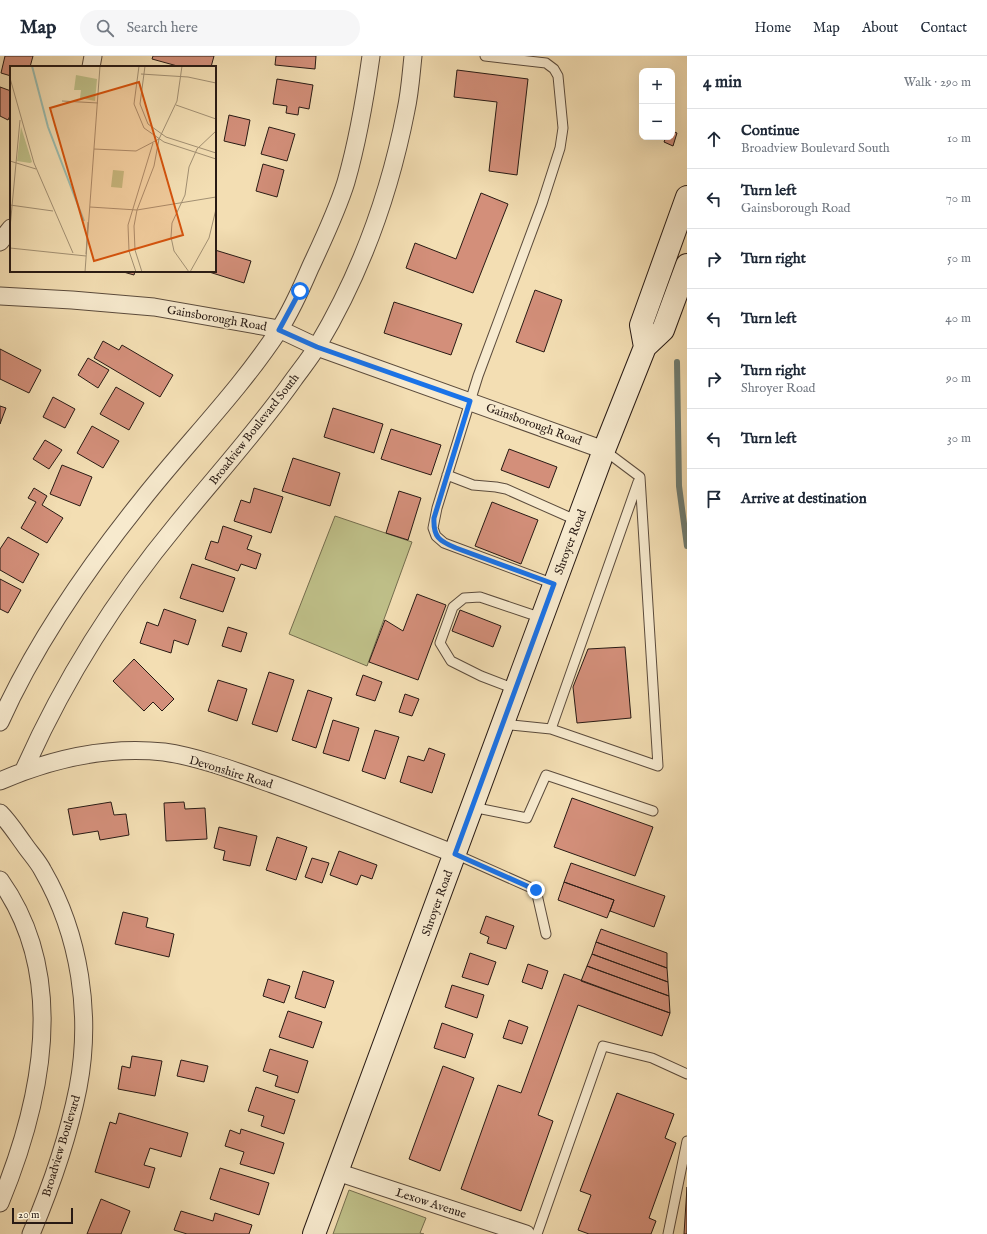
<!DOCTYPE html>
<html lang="en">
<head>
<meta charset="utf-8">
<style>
  :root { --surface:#fff; --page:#f6f6f7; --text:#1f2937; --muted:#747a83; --line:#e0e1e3 }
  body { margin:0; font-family:"IM FELL English",serif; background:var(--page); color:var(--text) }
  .controls { position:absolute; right:12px; top:12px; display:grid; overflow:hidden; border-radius:8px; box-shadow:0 4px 16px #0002 }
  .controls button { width:36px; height:36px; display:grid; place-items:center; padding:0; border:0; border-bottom:1px solid var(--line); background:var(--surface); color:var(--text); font:20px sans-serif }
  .scale { position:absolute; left:12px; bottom:10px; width:61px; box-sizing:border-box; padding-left:4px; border:2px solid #281a14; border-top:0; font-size:11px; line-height:14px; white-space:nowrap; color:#281a14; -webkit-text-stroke:3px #f7eace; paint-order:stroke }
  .stop { position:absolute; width:12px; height:12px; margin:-9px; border:3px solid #1a73e8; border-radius:50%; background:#fff }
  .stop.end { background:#1a73e8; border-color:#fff; box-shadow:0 1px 4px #0008 }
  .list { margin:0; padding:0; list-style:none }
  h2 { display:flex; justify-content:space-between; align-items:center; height:52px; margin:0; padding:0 16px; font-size:17px }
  h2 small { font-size:13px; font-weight:400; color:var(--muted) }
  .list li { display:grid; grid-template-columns:26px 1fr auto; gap:12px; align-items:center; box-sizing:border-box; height:60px; padding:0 16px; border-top:1px solid var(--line) }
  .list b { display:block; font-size:15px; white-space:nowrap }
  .list p { margin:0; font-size:13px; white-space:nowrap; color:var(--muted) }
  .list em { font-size:13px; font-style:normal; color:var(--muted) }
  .icon { flex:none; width:22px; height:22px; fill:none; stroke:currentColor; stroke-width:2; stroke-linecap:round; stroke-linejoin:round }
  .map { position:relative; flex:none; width:687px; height:1178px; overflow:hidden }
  header { display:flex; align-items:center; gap:24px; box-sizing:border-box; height:56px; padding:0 20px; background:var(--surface); border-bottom:1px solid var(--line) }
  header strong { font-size:19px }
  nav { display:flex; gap:22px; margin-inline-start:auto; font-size:14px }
  .search { width:280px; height:36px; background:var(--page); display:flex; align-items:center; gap:10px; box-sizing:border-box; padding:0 14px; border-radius:22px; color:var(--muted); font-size:15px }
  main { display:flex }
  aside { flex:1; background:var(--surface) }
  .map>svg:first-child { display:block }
  .green { fill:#bfc089; stroke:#746d4e }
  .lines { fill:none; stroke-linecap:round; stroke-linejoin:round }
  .stream { stroke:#6d7b71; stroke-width:6 }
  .building { fill:#d38f7a; stroke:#281a14 }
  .service-casing { stroke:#5b4b3c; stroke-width:11 }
  .minor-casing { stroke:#5b4b3c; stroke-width:19 }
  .secondary-casing { stroke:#281a14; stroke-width:24 }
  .service { stroke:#f7eace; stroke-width:9 }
  .minor { stroke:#f7eace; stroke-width:17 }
  .secondary { stroke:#f7eace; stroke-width:22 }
  .route { stroke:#1a73e8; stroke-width:5 }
  .labels { text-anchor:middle; stroke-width:3.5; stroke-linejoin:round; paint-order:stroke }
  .street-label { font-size:12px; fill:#281a14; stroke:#f7eace }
  .inset-river { fill:none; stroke:#9bbcaf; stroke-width:2 }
  .inset-road { fill:none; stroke:#a29073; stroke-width:1 }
  .view { fill:#d5530d; fill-opacity:0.15; stroke:#d5530d; stroke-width:2 }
  .inset-edge { fill:none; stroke:#281a14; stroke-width:2 }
</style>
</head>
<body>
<header>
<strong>Map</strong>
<div class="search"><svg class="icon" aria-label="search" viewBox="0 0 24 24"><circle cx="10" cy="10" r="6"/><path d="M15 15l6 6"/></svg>Search here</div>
<nav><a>Home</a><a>Map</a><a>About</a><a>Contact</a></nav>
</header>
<main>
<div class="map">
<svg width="687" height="1178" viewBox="0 0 687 1178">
  <rect width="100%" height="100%" fill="#f3deb3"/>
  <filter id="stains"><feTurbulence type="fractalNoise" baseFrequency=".005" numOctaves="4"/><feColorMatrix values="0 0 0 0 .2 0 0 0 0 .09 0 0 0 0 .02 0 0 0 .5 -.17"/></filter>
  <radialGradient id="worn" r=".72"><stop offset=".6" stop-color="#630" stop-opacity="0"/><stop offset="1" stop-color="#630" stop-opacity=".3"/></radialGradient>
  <path class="green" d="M335,460L412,486L367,610L289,578Z
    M349,1134L426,1162L420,1177L424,1178H333Z"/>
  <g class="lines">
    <path class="stream" d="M677,306L679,430L687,490"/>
  </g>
  <path class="building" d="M5,0H33L30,11H11V20L1,17Z
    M153,0H214L211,11H181L152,3Z
    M276,0H316L315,13L275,9Z
    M457,14L528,23L517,119L489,115L497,46L454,41Z
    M277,23L313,29L309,53L299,51L298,59L286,57L287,50L273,48Z
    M0,31L11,35V58L8,64L0,60Z
    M229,59L250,64L245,90L224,85Z
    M269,71L295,78L287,105L261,98Z
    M672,75L677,77L673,90L664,86L666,81H672Z
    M263,108L284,114L277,141L256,135Z
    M481,137L508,148L473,237L406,212L415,187L456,203Z
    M215,194L251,205L244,227L206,215H215Z
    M120,215H135L134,219Z
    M535,234L562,244L544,296L516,286Z
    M394,246L462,268L451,299L384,277Z
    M103,285L119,294L122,289L173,319L160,341L94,302Z
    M0,293L41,314L29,337L0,323Z
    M88,302L109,314L98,332L78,319Z
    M116,331L144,347L129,374L100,358Z
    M53,341L75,353L65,372L43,361Z
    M0,350L6,352L0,368Z
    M333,352L383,368L374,397L324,381Z
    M92,370L119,385L103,412L77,397Z
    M391,373L441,389L431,419L381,403Z
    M45,384L62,394L49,413L33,403Z
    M509,393L557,411L549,432L501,414Z
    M293,402L340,417L330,450L282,435Z
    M62,409L92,421L80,450L50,438Z
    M34,432L47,440L42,449L63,462L47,487L21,472L36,446L28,442Z
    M254,432L283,441L271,477L234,465L241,444L250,447Z
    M399,435L421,442L408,484L386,477Z
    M492,446L538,464L521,508L475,490Z
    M223,470L252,480L247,493L261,498L256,513L241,508L238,515L205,503L211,485L218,487Z
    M8,481L39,498L23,527L0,514V493Z
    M192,508L235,522L223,556L180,542Z
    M0,523L21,534L8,557L0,553Z
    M417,538L446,549L418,624L369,606L385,564L403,575Z
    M164,553L196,564L188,589L174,584L171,597L140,587L147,566L158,570Z
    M460,554L501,570L493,591L452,575Z
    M228,571L247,577L241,596L222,590Z
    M625,591L631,662L577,667L573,631L588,593Z
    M134,603L174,643L162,655L153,646L144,655L113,625Z
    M269,616L294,624L277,676L252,668Z
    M363,619L382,626L375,645L356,639Z
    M218,624L247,633L237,665L208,655Z
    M308,634L332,642L316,692L292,684Z
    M405,638L419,643L412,660L399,656Z
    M333,664L359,672L349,705L323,697Z
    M375,674L399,681L385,723L362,715Z
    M429,692L445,698L432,737L400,726L408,700L424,705Z
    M572,742L653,771L635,820L554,791Z
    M111,746L114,759L126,758L129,779L100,784L98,775L73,779L68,753Z
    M184,746L185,753L205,752L207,783L166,785L164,747Z
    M219,771L257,780L250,810L223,804L225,795L214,792Z
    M277,781L307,791L296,824L266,814Z
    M339,795L377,809L372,823L361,819L357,829L330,819Z
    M312,802L329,807L322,827L305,821Z
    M571,807L665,840L654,871L610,855L614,844L564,826Z
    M564,826L614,844L607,862L558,844Z
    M123,856L148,862L146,871L174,878L169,901L115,888Z
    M486,860L514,870L506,893L487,887L489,881L480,877Z
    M601,873L667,897V912L596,886Z
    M596,886L667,912L668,926L592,898Z
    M470,897L496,906L488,929L462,921Z
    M592,898L668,926L669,940L587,910Z
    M528,908L548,915L542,933L522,926Z
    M587,910L669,940L670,957L581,925Z
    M303,915L334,925L325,952L295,942Z
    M564,918L670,957L662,980L578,949L538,1059L553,1065L521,1155L461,1133L498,1029L521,1037Z
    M268,923L290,930L284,947L263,940Z
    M452,929L484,939L477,962L445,951Z
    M288,955L322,966L313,992L279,981Z
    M509,964L528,971L522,988L503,982Z
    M442,967L473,978L465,1002L434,992Z
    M270,993L308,1005L298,1037L275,1030L278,1020L263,1015Z
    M132,1000L162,1005L155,1040L118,1033L122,1010L130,1012Z
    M181,1004L208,1010L204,1026L177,1020Z
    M443,1010L474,1022L440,1115L409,1103Z
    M256,1031L295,1044L284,1078L261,1070L264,1060L248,1055Z
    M617,1037L674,1058L665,1082L676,1087L649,1162L656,1165L651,1178H589L578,1174L591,1139L580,1135Z
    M119,1057L188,1077L181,1101L150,1092L144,1109L155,1112L149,1132L95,1116L110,1066L116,1068Z
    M241,1073L284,1087L274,1118L240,1108L244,1096L225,1090L230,1074L240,1078Z
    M220,1112L269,1127L259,1159L210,1143Z
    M687,1131V1178H684Z
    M101,1143L130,1155L121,1178H87Z
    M181,1155L213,1165L215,1157L252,1169L249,1178H187L174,1174Z"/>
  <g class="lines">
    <g class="service-casing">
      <path id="service" d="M485,0L546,7L554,13L558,20L563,72L560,92L542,148L478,320L437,452L433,472L436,480L444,487L554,528
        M447,419L473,429L496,431L506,433L578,465
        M515,633L481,620L451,605L440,587L453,551L464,542L480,541L542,562
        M502,668L551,673L658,710L640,421L604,394
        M551,673L638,426
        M472,751L527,762L546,719L653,755
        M455,798L536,834L546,878
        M537,1178L603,990L652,1002L687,1018
        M668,1178L687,1085"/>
    </g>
    <g class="minor-casing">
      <path id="minor" d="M91,11L93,0
        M0,186L11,172
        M0,240L72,244L154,251L279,273L317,291L604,394
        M0,666C35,588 89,510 142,444C187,387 239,335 279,274C291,255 301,233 310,212C323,184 337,155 346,126C358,84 365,43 371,0
        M24,714C63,626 115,543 177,468C216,420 258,374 294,323C302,312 311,301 318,289C361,217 390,136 406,54C410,36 411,18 413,0
        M0,725C51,703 108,690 164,696C199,701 238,716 272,728C333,750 394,774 455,798
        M0,757C9,766 16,777 24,788C30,797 38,805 43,815C80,879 92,959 78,1032C68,1082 51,1131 31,1178
        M0,824C69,921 42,1045 0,1147
        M337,1116L526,1178"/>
    </g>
    <g class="secondary-casing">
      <path id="secondary" d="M645,291L641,269L687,141
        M314,1178L604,394L645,291L663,274L687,209"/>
    </g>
    <use href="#service" class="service"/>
    <use href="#minor" class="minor"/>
    <use href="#secondary" class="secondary"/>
  </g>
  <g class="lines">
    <path class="route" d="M300,235L279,274L317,291L470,345L434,462C433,481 439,485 456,492L554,528L455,798L536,834"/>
  </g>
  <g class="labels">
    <g class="street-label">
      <text transform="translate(217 262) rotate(10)" y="4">Gainsborough Road</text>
      <text transform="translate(534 368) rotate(20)" y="4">Gainsborough Road</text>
      <text transform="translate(254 373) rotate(-52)" y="4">Broadview Boulevard South</text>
      <text transform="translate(570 486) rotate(-69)" y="4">Shroyer Road</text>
      <text transform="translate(231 716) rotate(17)" y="4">Devonshire Road</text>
      <text transform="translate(437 847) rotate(-70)" y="4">Shroyer Road</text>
      <text transform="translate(61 1090) rotate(-73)" y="4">Broadview Boulevard</text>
      <text transform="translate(431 1147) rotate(18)" y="4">Lexow Avenue</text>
    </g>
  </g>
  <g transform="translate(10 10)">
    <rect width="206" height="206" fill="#f3deb3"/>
    <path d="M66,9L87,13L85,35L70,32L71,24H64ZM11,61L22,96L20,97L7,95ZM103,104L114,105L112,122L101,121Z" fill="#bfc089"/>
    <path class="inset-river" d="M22,0L38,61L74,155"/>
    <path class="inset-road" d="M129,0L124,38L134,62L154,76L206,93M135,0L130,38L138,58L156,71L206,87M131,8L178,11L206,17M0,12L24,97L63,187M52,35L88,37M166,39L206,53M84,83L126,85L149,73L167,35L172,0M0,95L26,103M0,139L43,145M80,141L127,144L206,131M0,162L10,54M0,182L76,190M76,188L78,156M75,206L90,0M126,206L119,185L118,159L143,77M132,206L125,184L124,160L127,144L144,100L149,73M179,206L164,185L161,171L162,157L175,129L179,101L187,83L206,65M180,206L199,172L206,143"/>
    <path class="view" d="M129,16L173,169L84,195L40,42Z"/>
    <rect width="206" height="206" class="inset-edge"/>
  </g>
  <rect width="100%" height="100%" filter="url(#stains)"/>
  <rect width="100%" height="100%" fill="url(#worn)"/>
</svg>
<div class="controls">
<button>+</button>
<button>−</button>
</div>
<div class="scale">20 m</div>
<div class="stop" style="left:300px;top:235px"></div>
<div class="stop end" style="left:536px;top:834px"></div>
</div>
<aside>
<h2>4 min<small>Walk · 290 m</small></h2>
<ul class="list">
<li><svg class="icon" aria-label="ahead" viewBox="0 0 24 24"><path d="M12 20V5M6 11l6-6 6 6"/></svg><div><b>Continue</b><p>Broadview Boulevard South</p></div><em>10 m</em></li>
<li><svg class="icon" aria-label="left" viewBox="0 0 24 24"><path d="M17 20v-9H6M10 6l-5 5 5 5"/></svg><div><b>Turn left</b><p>Gainsborough Road</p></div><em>70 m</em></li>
<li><svg class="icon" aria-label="right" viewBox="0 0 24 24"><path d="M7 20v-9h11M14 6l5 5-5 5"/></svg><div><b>Turn right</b></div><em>50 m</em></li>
<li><svg class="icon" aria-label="left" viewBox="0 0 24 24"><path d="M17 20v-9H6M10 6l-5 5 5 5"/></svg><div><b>Turn left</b></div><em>40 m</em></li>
<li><svg class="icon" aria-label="right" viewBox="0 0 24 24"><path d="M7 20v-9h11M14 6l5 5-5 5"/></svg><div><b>Turn right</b><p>Shroyer Road</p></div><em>90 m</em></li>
<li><svg class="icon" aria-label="left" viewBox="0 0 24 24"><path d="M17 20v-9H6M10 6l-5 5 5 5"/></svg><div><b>Turn left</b></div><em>30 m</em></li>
<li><svg class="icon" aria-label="arrive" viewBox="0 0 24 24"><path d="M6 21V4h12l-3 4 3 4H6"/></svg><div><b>Arrive at destination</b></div></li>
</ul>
</aside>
</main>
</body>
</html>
